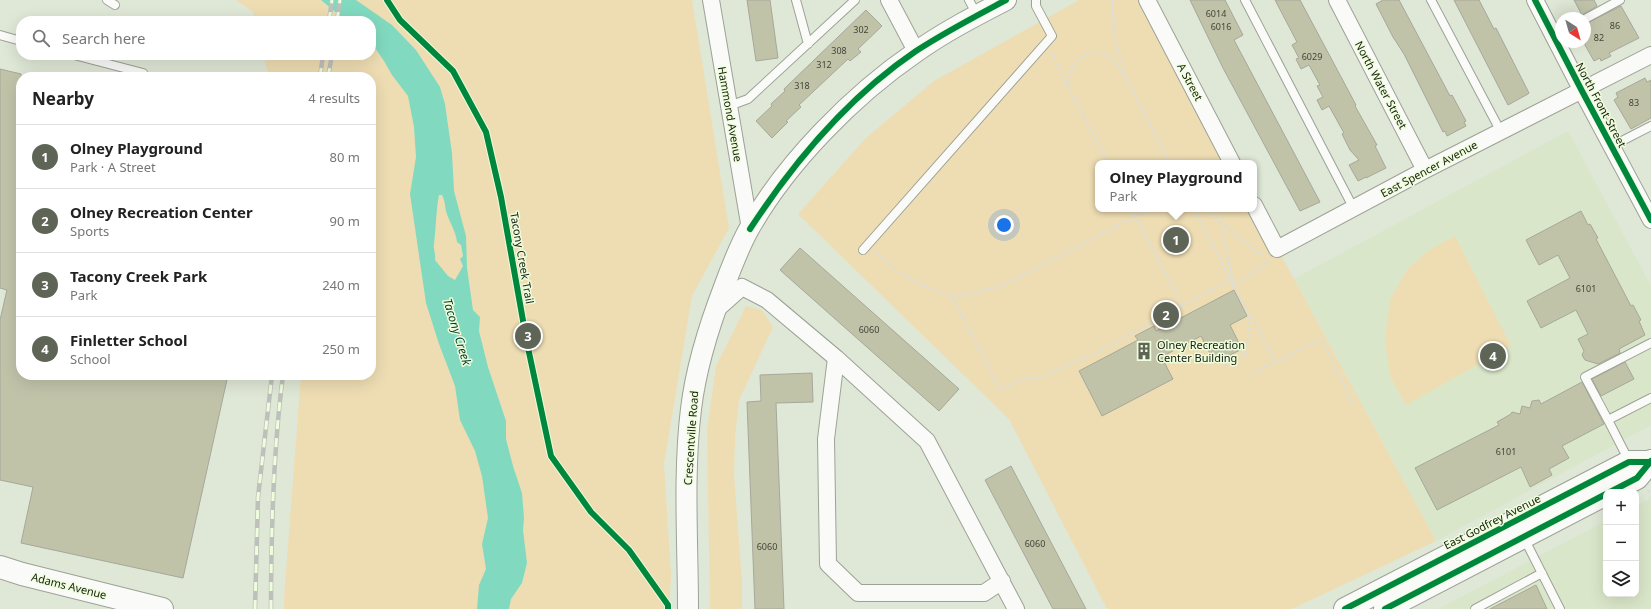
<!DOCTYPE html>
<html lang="en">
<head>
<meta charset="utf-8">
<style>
  :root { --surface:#fff; --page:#f6f6f6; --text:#222; --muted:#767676; --line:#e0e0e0; --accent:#5e6456 }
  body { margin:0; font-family:"Noto Sans",sans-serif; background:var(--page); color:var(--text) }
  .controls { position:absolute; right:12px; bottom:12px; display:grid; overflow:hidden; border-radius:8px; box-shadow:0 4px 16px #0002 }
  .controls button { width:36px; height:36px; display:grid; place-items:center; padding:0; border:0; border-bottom:1px solid var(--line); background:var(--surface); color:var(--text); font:20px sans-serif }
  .compass { position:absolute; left:1555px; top:12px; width:36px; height:36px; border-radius:50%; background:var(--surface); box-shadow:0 4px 16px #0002; rotate:143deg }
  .you { position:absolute; left:1004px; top:225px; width:14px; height:14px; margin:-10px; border:3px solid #fff; border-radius:50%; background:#1a73e8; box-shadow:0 0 0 6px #1a73e833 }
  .badge { display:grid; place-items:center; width:26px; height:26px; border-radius:50%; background:var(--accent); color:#fff; font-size:13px; font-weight:700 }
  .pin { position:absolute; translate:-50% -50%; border:2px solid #fff; box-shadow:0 1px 4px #0006 }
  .popup { position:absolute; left:1095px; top:160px; width:162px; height:52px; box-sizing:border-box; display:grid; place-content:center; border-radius:8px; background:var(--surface); filter:drop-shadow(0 1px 3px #0005); font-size:13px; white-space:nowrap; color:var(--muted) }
  .popup b { font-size:15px; color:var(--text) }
  .popup::after { content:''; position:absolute; left:50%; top:100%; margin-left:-8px; border:8px solid transparent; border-top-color:var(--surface) }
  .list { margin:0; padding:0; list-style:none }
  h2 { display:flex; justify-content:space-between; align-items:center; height:52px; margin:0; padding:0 16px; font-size:17px }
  h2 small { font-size:13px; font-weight:400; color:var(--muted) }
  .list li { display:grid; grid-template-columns:26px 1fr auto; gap:12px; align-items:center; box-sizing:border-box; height:64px; padding:0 16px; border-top:1px solid var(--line) }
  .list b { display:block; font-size:15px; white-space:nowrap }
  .list p { margin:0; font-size:13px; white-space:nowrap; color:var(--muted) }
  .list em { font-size:13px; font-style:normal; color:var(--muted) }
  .icon { flex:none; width:22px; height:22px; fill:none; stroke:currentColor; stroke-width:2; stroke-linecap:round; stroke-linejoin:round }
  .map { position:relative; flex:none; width:1651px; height:609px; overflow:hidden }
  .search { position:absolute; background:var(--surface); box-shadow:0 4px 16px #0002; left:16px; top:16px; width:360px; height:44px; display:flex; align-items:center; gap:10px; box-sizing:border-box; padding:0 14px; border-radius:16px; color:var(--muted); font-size:15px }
  .panel { position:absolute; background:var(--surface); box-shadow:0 4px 16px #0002; left:16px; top:72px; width:360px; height:308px; border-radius:16px }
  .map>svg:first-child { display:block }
  .built { fill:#dae6c9 }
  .green { fill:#eeddb3 }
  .water { fill:#81dabf; fill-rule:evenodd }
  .building { fill:#c1c3a9; stroke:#a5a89a }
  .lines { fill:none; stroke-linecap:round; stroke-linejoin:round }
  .service-casing { stroke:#9ca295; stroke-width:10 }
  .minor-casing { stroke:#9ca295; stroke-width:18 }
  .tertiary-casing { stroke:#9ca295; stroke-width:22 }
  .primary-casing { stroke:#9ca295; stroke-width:24 }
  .trunk-casing { stroke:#9ca295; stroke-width:24 }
  .path { stroke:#dbddd8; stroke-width:2.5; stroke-dasharray:3 3; stroke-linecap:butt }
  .service { stroke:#fafbf9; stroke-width:8 }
  .minor { stroke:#fafbf9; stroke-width:16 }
  .tertiary { stroke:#fafbf9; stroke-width:20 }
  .primary { stroke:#fafbf9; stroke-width:22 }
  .trunk { stroke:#fafbf9; stroke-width:22 }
  .rail-casing { stroke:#bec0bb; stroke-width:4.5 }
  .rail { stroke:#eefddb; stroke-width:3; stroke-dasharray:9; stroke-linecap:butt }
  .cycleway-casing { stroke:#eefddb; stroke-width:8 }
  .cycleway { stroke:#00873e; stroke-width:6 }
  .labels { text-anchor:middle; stroke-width:3; stroke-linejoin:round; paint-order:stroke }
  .number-label { font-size:9px; fill:#424637 }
  .street-label { font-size:11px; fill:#181d11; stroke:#eefddb }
  .poi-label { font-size:11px; fill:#181d11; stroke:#eefddb; text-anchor:start }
  .water-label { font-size:12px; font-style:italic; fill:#00382c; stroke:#eefddb }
</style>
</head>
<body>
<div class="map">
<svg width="1651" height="609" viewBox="0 0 1651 609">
  <rect width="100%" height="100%" fill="#dfe7d6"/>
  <path class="built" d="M1568,131L1651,286V425L1436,541L1294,279Z
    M1651,498V609H1438L1606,521V594H1636V506Z"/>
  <path class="green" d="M236,0H692L729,228L692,296L664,464L671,575L669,609H284V598L301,375H371V77H269L263,55H371V21H255L253,12Z
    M1079,0H1138L1229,163H1098V209H1254V207L1294,279L1436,541L1292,609H1107L1009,419L798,214L866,138L934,81Z
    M1455,236L1511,346L1406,405L1390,376L1385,340L1390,300L1408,268L1431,249Z
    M746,306L762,310L773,327L739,400L735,438L734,475L742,582V609H710L707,431L716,366Z"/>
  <path class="water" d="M321,0H356L392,25L416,50L440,87L445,104L452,153L454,191L466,236L467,268L473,310L480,317L479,331L488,367L506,421V439L513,466L522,493L524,518L523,530L527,563L522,583L511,599L509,609H477L479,585L486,569L482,544L488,518L482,476L475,451L460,420L455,386L439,344L426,303L410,194L416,157L414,127L408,96L392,75L384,61L371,42V21H346ZM439,195H442C445,201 445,205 446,211C449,222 456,231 457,242L461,245L463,256L460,259L463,266L455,280L448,276L435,260C436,254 433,249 434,244C436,228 436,211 439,195Z"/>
  <path class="building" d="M747,0H770L778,58L756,61Z
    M1190,0H1225L1243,35L1234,40L1320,202L1300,211L1223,68Z
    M1275,0H1300L1356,105L1355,106L1377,145L1375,146L1386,168L1366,178V177L1358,181L1349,165L1359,160L1350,150L1342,134L1344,133L1329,106L1322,110L1317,100L1323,97L1317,86L1320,85L1309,65L1301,69L1296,59L1299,58L1292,45L1297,42Z
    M1383,0H1399L1450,96L1452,95L1466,121L1464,122L1466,126L1447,136L1445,131L1443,132L1404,54L1393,37L1376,4Z
    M1454,0H1479L1494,29L1496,28L1529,93L1528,94L1508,105Z
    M1574,0H1594L1597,6L1582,15Z
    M1621,6L1639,38L1609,53L1611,56L1601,61L1600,58L1594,61L1585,45V24Z
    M866,10L882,26L858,49L861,52L850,61L848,59L799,105L801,107L786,121L788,122L772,138L756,121L772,106L771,104L785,91L784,89Z
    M0,69L21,74V375H228L183,578L21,543L33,487L0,480V320L7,290L0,288Z
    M1645,78L1647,82L1651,80V118L1631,129L1614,100L1618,97L1616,93Z
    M1581,211L1588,225L1590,224L1598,238L1596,239L1631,306L1633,305L1641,320L1639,321L1645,335L1619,349L1620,353L1598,364L1585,360L1582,355L1584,351L1578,339L1588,334L1576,310L1541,328L1527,301L1570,278L1558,255L1539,265L1526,240Z
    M800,248L959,389L939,411L780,270Z
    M1234,290L1247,316L1230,325L1242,349L1215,363L1201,336L1167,354L1168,355L1162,358L1173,379L1102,416L1079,371L1138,340L1135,336L1154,326L1156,331Z
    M1625,362L1634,379L1601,396L1592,379Z
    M812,373L813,402L776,403L784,609H755L747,402L761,401L760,375Z
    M1582,382L1604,424L1562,446L1569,458L1549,469L1552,475L1530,487L1521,467L1437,510L1415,468L1499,425L1497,422L1511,414L1512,412L1520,414L1522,406L1530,408L1532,401L1539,400L1541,404Z
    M1011,466L1086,609H1053L985,480Z
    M1536,585L1547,609H1490Z"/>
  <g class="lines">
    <g class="service-casing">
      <path id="service" d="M107,0L115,5
        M796,0L808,44
        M969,0L977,15
        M1245,0L1354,209
        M1431,0L1501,132
        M1585,19L1620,0
        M0,35L21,41
        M74,55L143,73
        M729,106L748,99L855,0
        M1612,146L1651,126
        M863,250L1052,36L1036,6V0
        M1608,420L1585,377L1651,343
        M1629,461L1608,420L1651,398
        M1524,538L1560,609
        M1475,609L1542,573"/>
    </g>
    <g class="minor-casing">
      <path id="minor" d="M711,0L750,229
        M889,0L916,51
        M1147,0L1232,163
        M1337,0L1425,170
        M1535,0L1582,91L1651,220
        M1254,205L1277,249L1425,170L1651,55
        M715,311L742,287L767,300L836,358L927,441L1016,609
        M836,358L826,439L828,564L858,593H984L1002,581"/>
    </g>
    <g class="tertiary-casing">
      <path id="tertiary" d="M688,609C688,543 683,475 691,409C696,367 709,326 724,287C731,268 739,247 749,229C786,163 853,95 916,52C944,32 975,16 1006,0"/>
    </g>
    <g class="primary-casing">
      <path id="primary" d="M1610,492L1637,478L1651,461
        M1345,609L1629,462H1649
        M1385,609L1606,494"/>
    </g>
    <g class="trunk-casing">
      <path id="trunk" d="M0,567L22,574L162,609"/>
    </g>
    <path class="path" d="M1112,0L1114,34L1125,77L1170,163
      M1051,52L1108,163
      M1068,84C1069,66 1085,45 1105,54C1113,57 1119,67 1123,74
      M1131,209L1183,306
      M1194,209L1250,317L1246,354L1225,365
      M1206,209L1257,253L1263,255
      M1220,221L1234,286L1269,261
      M875,252C896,271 911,281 937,291C942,292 947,295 952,296C965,297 994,288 1006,284L1150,209
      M952,296L1000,390L1026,378L1037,379L1100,351L1230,280
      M1250,317L1254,321L1275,362
      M1253,373L1321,339L1354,405
      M1648,490L1651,497"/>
    <use href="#service" class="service"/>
    <use href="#minor" class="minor"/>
    <use href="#tertiary" class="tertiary"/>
    <use href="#primary" class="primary"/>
    <use href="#trunk" class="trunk"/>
    <g class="rail-casing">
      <path id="rail" d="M329,21L332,0
        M337,21L340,0
        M320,77L323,55
        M328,77L332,55
        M255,609L258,497L272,375
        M271,609C271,531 273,452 283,375"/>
    </g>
    <use href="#rail" class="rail"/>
    <g class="cycleway-casing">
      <path id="cycleway" d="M387,0L400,20L453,71L486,132L501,197L527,343L551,456L591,512L629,550L668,605V609
        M1535,0L1582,91L1651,220
        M750,229C795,160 848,97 916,51C945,32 976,16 1006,0
        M1610,492L1637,478L1651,461
        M1345,609L1629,462H1649
        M1385,609L1606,494"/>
    </g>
    <use href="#cycleway" class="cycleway"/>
  </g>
  <defs>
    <g id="building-bare" transform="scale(1.38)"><path d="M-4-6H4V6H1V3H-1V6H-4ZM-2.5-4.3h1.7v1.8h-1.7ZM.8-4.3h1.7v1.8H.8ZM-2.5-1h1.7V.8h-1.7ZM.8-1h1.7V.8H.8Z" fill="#5e6456" stroke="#eefddb" stroke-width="2.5" paint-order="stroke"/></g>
  </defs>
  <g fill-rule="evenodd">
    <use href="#building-bare" x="1144" y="351"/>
  </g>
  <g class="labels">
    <g class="number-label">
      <text x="1216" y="17">6014</text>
      <text x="1615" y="29">86</text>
      <text x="1221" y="30">6016</text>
      <text x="861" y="33">302</text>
      <text x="1599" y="41">82</text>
      <text x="839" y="54">308</text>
      <text x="1312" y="60">6029</text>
      <text x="824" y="68">312</text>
      <text x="802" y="89">318</text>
      <text x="1634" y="106">83</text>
      <text x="1586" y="292">6101</text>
      <text x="869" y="333">6060</text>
      <text x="1506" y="455">6101</text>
      <text x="1035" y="547">6060</text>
      <text x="767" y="550">6060</text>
    </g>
    <g class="street-label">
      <text transform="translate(1190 82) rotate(62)" y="4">A Street</text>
      <text transform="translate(1381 85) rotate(62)" y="4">North Water Street</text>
      <text transform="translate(1601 105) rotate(62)" y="4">North Front Street</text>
      <text transform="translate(730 114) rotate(80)" y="4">Hammond Avenue</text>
      <text transform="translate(1429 169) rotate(-28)" y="4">East Spencer Avenue</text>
      <text transform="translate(522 258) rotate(80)" y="4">Tacony Creek Trail</text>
      <text transform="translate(691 438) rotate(-86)" y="4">Crescentville Road</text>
      <text transform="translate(1492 522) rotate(-27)" y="4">East Godfrey Avenue</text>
      <text transform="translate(69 586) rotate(14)" y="4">Adams Avenue</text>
    </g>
    <g class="poi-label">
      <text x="1157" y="349">Olney Recreation<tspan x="1157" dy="13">Center Building</tspan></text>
    </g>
    <g class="water-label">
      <text transform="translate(457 332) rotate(73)" y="4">Tacony Creek</text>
    </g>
  </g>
</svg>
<div class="controls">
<button>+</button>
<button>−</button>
<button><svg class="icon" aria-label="layers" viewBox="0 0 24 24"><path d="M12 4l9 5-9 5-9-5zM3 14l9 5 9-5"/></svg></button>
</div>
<svg class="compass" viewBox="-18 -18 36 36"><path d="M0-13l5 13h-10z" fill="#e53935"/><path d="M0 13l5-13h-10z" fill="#767676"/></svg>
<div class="you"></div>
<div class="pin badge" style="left:1176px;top:240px">1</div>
<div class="popup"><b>Olney Playground</b>Park</div>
<div class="pin badge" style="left:1166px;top:315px">2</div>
<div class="pin badge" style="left:528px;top:336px">3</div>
<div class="pin badge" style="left:1493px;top:356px">4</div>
<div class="search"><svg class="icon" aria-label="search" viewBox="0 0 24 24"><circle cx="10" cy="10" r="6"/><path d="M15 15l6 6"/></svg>Search here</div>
<section class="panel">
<h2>Nearby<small>4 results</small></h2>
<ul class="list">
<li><span class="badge">1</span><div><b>Olney Playground</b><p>Park · A Street</p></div><em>80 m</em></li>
<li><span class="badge">2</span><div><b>Olney Recreation Center</b><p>Sports</p></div><em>90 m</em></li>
<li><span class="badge">3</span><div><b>Tacony Creek Park</b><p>Park</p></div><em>240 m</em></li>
<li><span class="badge">4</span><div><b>Finletter School</b><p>School</p></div><em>250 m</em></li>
</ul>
</section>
</div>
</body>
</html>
